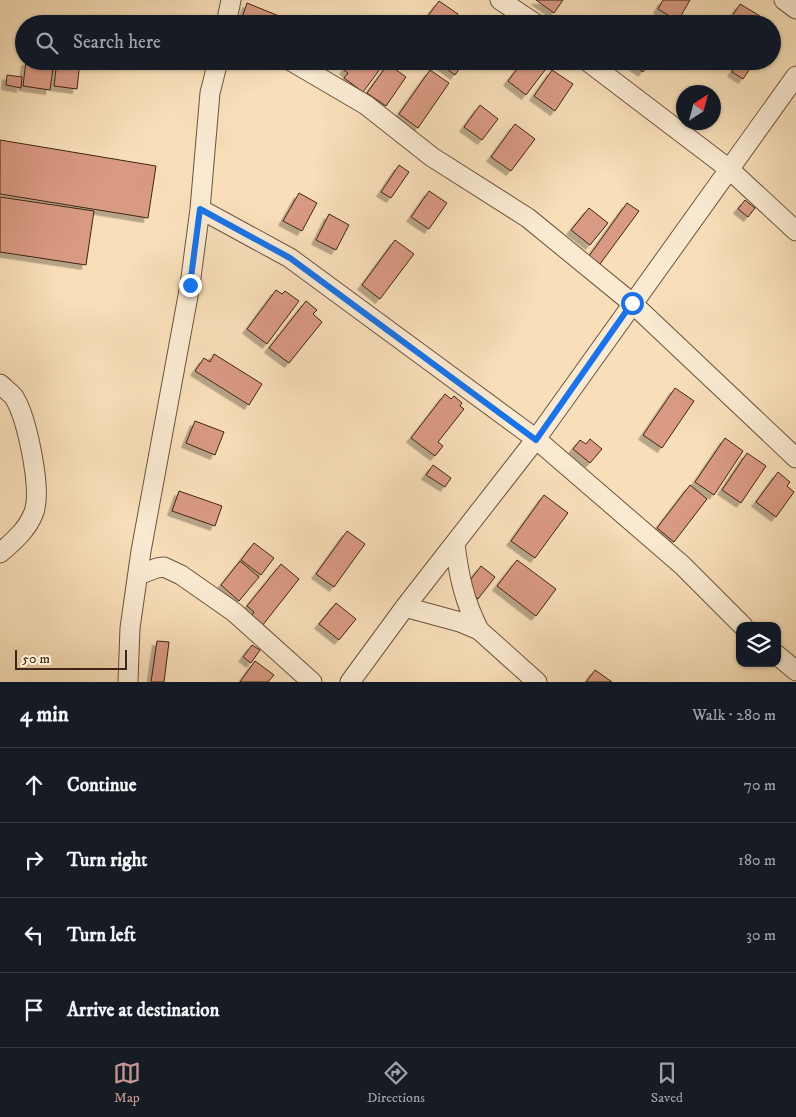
<!DOCTYPE html>
<html lang="en">
<head>
<meta charset="utf-8">
<style>
  :root { --surface:#171b24; --page:#242831; --text:#f1f3f6; --muted:#9ea1a6; --line:#363941; --accent:#c59692 }
  body { margin:0; font-family:"IM FELL DW Pica",serif; background:var(--page); color:var(--text) }
  .controls { position:absolute; right:15px; bottom:15px; display:grid; overflow:hidden; border-radius:10px; box-shadow:0 1px 4px #0004 }
  .controls button { width:45px; height:45px; display:grid; place-items:center; padding:0; border:0; border-bottom:1px solid var(--line); background:var(--surface); color:var(--text); font:25px sans-serif }
  .compass { position:absolute; left:676px; top:85px; width:45px; height:45px; border-radius:50%; background:var(--surface); box-shadow:0 1px 4px #0004; rotate:36deg }
  .scale { position:absolute; left:15px; bottom:12px; width:112px; box-sizing:border-box; padding-left:5px; border:2px solid #402415; border-top:0; font-size:14px; line-height:18px; white-space:nowrap; color:#402415; -webkit-text-stroke:4px #faead2; paint-order:stroke }
  .stop { position:absolute; width:15px; height:15px; margin:-11px; border:4px solid #1a73e8; border-radius:50%; background:#fff }
  .stop.end { background:#1a73e8; border-color:#fff; box-shadow:0 1px 5px #0008 }
  .list { margin:0; padding:0; list-style:none }
  h2 { display:flex; justify-content:space-between; align-items:center; height:65px; margin:0; padding:0 20px; font-size:21px }
  h2 small { font-size:16px; font-weight:400; color:var(--muted) }
  .list li { display:grid; grid-template-columns:32px 1fr auto; gap:15px; align-items:center; box-sizing:border-box; height:75px; padding:0 20px; border-top:1px solid var(--line) }
  .list b { display:block; font-size:19px; white-space:nowrap }
  .list em { font-size:16px; font-style:normal; color:var(--muted) }
  .icon { flex:none; width:28px; height:28px; fill:none; stroke:currentColor; stroke-width:2; stroke-linecap:round; stroke-linejoin:round }
  .map { position:relative; flex:none; width:796px; height:682px; overflow:hidden }
  .search { position:absolute; background:var(--surface); box-shadow:0 1px 4px #0004; left:15px; right:15px; top:15px; height:55px; display:flex; align-items:center; gap:12px; box-sizing:border-box; padding:0 18px; border-radius:28px; color:var(--muted); font-size:19px }
  .sheet { height:365px; background:var(--surface) }
  nav { display:flex; justify-content:space-around; align-items:center; box-sizing:border-box; height:70px; border-top:1px solid var(--line); background:var(--surface); font-size:14px; color:var(--muted) }
  nav a { display:grid; justify-items:center; gap:2px }
  nav .on { color:var(--accent) }
  .map>svg:first-child { display:block }
  .building { fill:#d99a83; stroke:#402415; filter:url(#shadow) }
  .lines { fill:none; stroke-linecap:round; stroke-linejoin:round }
  .minor-casing { stroke:#6e533e; stroke-width:21 }
  .minor { stroke:#faead2; stroke-width:19 }
  .route { stroke:#1a73e8; stroke-width:6 }
</style>
</head>
<body>
<div class="map">
<svg width="796" height="682" viewBox="0 0 796 682">
  <defs>
    <filter id="shadow"><feDropShadow dx="-4.5" dy="4.5" stdDeviation="0" flood-color="#0004"/></filter>
  </defs>
  <rect width="100%" height="100%" fill="#f8dfb9"/>
  <filter id="stains"><feTurbulence type="fractalNoise" baseFrequency=".004" numOctaves="4"/><feColorMatrix values="0 0 0 0 .2 0 0 0 0 .09 0 0 0 0 .02 0 0 0 .5 -.17"/></filter>
  <radialGradient id="worn" r=".72"><stop offset=".6" stop-color="#630" stop-opacity="0"/><stop offset="1" stop-color="#630" stop-opacity=".3"/></radialGradient>
  <path class="building" d="M536,0H563L554,13Z
    M663,0H690L678,21L658,9Z
    M439,1L458,14L451,24H422Z
    M247,3L279,16L276,24H240Z
    M740,4L760,16L756,24H727Z
    M26,61H54L50,90L23,86Z
    M57,61H80L77,89L54,86Z
    M350,61H386L363,92L344,78L348,73L344,70Z
    M436,61H465L455,75Z
    M523,61H534L545,70L526,95L508,81Z
    M627,61H650L643,72Z
    M739,61L751,67L743,79L732,72Z
    M388,64L406,77L386,106L367,93Z
    M430,70L449,83L418,128L399,114Z
    M552,70L573,84L555,111L534,96Z
    M7,75L22,77L21,88L6,85Z
    M480,105L498,119L482,140L464,127Z
    M515,124L535,139L511,171L491,157Z
    M0,140L156,166L148,218L0,194Z
    M399,165L409,172L391,198L381,192Z
    M429,191L447,203L429,229L411,217Z
    M299,193L317,203L302,231L283,221Z
    M0,197L94,211L86,265L0,252Z
    M745,200L755,208L748,217L738,209Z
    M627,203L639,211L600,264L589,256Z
    M589,208L608,223L590,245L571,230Z
    M329,214L349,225L336,250L316,240Z
    M395,240L414,254L380,299L362,285Z
    M276,290L282,294L285,291L299,301L267,344L247,329Z
    M306,301L317,310L313,314L322,322L289,363L269,348Z
    M214,354L262,384L249,405L195,371L204,358L210,362Z
    M675,388L694,401L662,448L643,435Z
    M445,394L451,399L454,396L462,403L460,406L464,409L438,442L443,446L435,456L411,438Z
    M195,421L224,432L215,455L186,443Z
    M725,438L743,451L714,495L695,482Z
    M590,439L602,449L590,463L573,449L580,440L586,444Z
    M747,453L766,466L741,503L722,490Z
    M433,465L451,478L445,487L426,475Z
    M778,472L790,482L787,486L794,492L776,517L756,502Z
    M690,485L707,499L674,542L657,528Z
    M179,491L222,506L215,526L172,511Z
    M544,495L568,513L535,558L511,541Z
    M347,531L365,544L334,587L316,574Z
    M254,543L274,558L261,575L241,560Z
    M517,560L556,589L536,616L497,586Z
    M240,561L259,577L239,601L221,585Z
    M281,564L299,579L262,626L251,617L254,612L247,606Z
    M481,566L495,577L478,599L464,588Z
    M336,603L356,619L339,640L319,624Z
    M157,641L169,642L164,682H151Z
    M252,645L260,650L251,663L243,657Z
    M255,661L274,675L268,682H240Z
    M595,670L612,682H586Z"/>
  <g class="lines">
    <g class="minor-casing">
      <path id="minor" d="M500,0L536,24
        M784,0L796,9
        M226,24L231,0
        M291,61L366,105L432,157L528,218L632,303L796,458
        M587,61L729,169L796,231
        M200,209L290,258L536,439L682,565L743,626
        M0,384C4,388 10,392 14,397C27,418 42,489 34,512C28,529 13,542 0,553
        M455,544C459,577 464,600 479,630
        M138,575L157,568L164,567L181,575L234,612L312,682
        M405,607L460,622L479,630L537,682
        M777,655L796,671
        M128,682L130,628L141,551L190,285L200,209L210,93L218,61
        M350,682L405,607L536,439L796,76"/>
    </g>
    <use href="#minor" class="minor"/>
  </g>
  <g class="lines">
    <path class="route" d="M190,285L200,209L290,258L536,440L632,303"/>
  </g>
  <rect width="100%" height="100%" filter="url(#stains)"/>
  <rect width="100%" height="100%" fill="url(#worn)"/>
</svg>
<div class="controls">
<button><svg class="icon" aria-label="layers" viewBox="0 0 24 24"><path d="M12 4l9 5-9 5-9-5zM3 14l9 5 9-5"/></svg></button>
</div>
<svg class="compass" viewBox="-18 -18 36 36"><path d="M0-13l5 13h-10z" fill="#e53935"/><path d="M0 13l5-13h-10z" fill="#9ea1a6"/></svg>
<div class="scale">50 m</div>
<div class="stop" style="left:632px;top:303px"></div>
<div class="stop end" style="left:190px;top:285px"></div>
<div class="search"><svg class="icon" aria-label="search" viewBox="0 0 24 24"><circle cx="10" cy="10" r="6"/><path d="M15 15l6 6"/></svg>Search here</div>
</div>
<section class="sheet">
<h2>4 min<small>Walk · 280 m</small></h2>
<ul class="list">
<li><svg class="icon" aria-label="ahead" viewBox="0 0 24 24"><path d="M12 20V5M6 11l6-6 6 6"/></svg><div><b>Continue</b></div><em>70 m</em></li>
<li><svg class="icon" aria-label="right" viewBox="0 0 24 24"><path d="M7 20v-9h11M14 6l5 5-5 5"/></svg><div><b>Turn right</b></div><em>180 m</em></li>
<li><svg class="icon" aria-label="left" viewBox="0 0 24 24"><path d="M17 20v-9H6M10 6l-5 5 5 5"/></svg><div><b>Turn left</b></div><em>30 m</em></li>
<li><svg class="icon" aria-label="arrive" viewBox="0 0 24 24"><path d="M6 21V4h12l-3 4 3 4H6"/></svg><div><b>Arrive at destination</b></div></li>
</ul>
</section>
<nav>
<a class="on"><svg class="icon" aria-label="map" viewBox="0 0 24 24"><path d="M3 6l6-2 6 2 6-2v14l-6 2-6-2-6 2zM9 4v14M15 6v14"/></svg>Map</a>
<a><svg class="icon" aria-label="directions" viewBox="0 0 24 24"><path d="M12 3l9 9-9 9-9-9zM9 14v-3h6M13 9l2 2-2 2"/></svg>Directions</a>
<a><svg class="icon" aria-label="saved" viewBox="0 0 24 24"><path d="M7 4h10v16l-5-4-5 4z"/></svg>Saved</a>
</nav>
</body>
</html>
